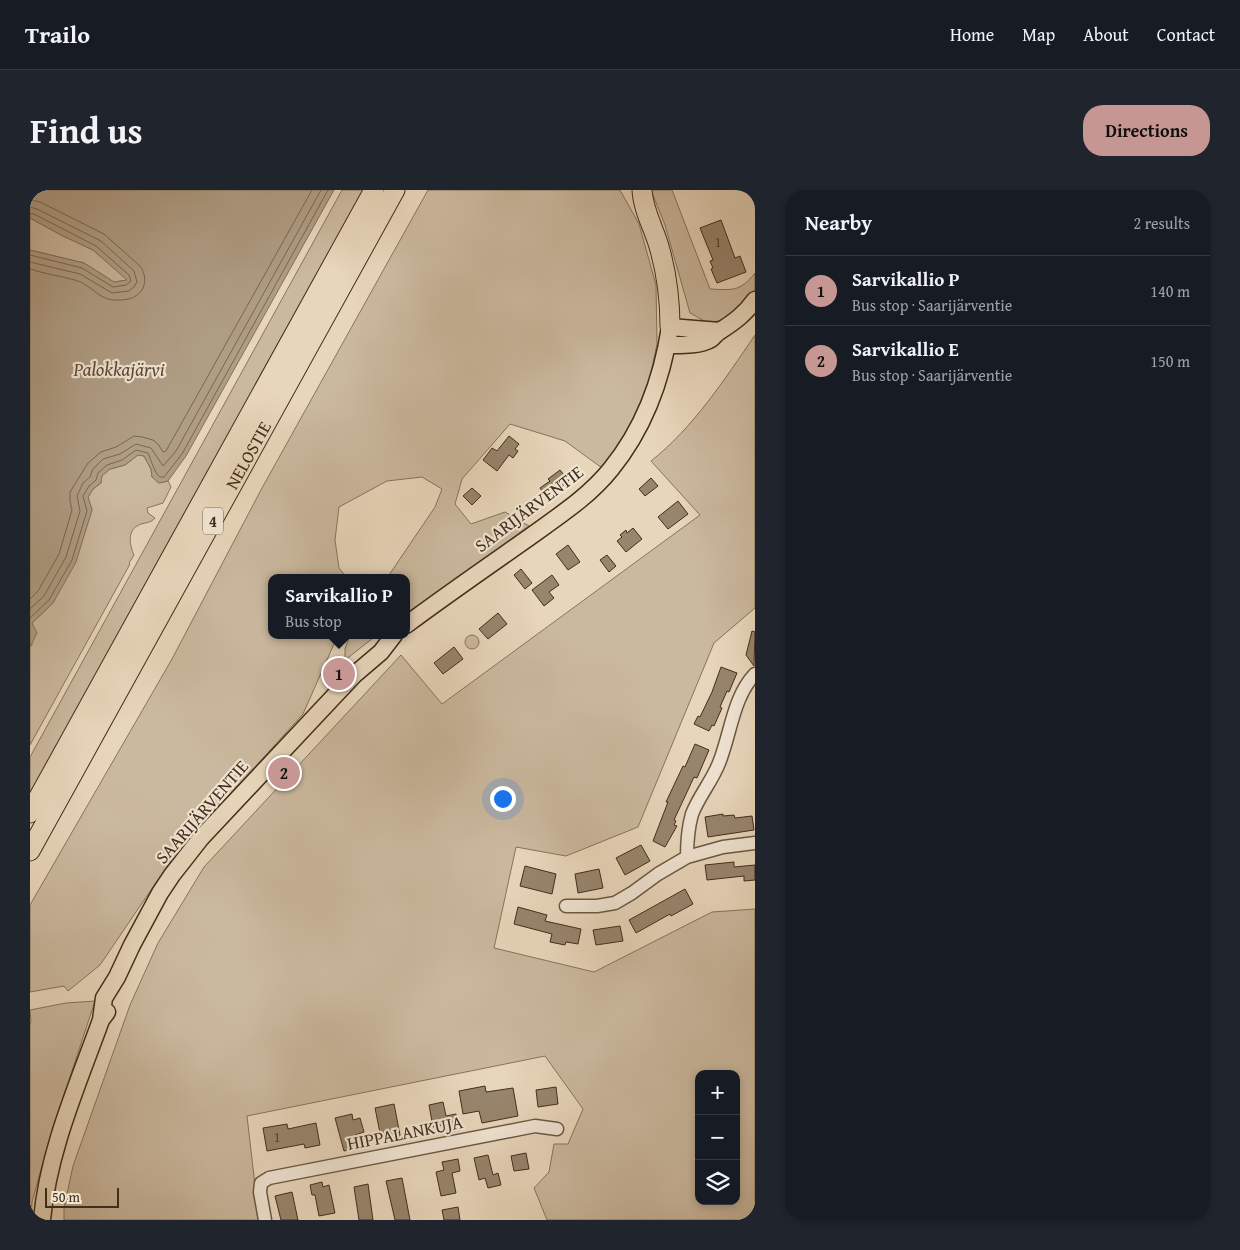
<!DOCTYPE html>
<html lang="en">
<head>
<meta charset="utf-8">
<style>
  :root { --surface:#171b24; --page:#20242c; --text:#f1f3f6; --muted:#9ea1a6; --line:#363941; --accent:#c59692 }
  body { margin:0; font-family:"Gentium Book Plus",serif; background:var(--page); color:var(--text) }
  .controls { position:absolute; right:15px; bottom:15px; display:grid; overflow:hidden; border-radius:10px; box-shadow:0 2px 8px #0003 }
  .controls button { width:45px; height:45px; display:grid; place-items:center; padding:0; border:0; border-bottom:1px solid var(--line); background:var(--surface); color:var(--text); font:25px sans-serif }
  .scale { position:absolute; left:15px; bottom:12px; width:74px; box-sizing:border-box; padding-left:5px; border:2px solid #402e19; border-top:0; font-size:14px; line-height:18px; white-space:nowrap; color:#402e19; -webkit-text-stroke:4px #f0e4d3; paint-order:stroke }
  .you { position:absolute; left:472px; top:608px; width:18px; height:18px; margin:-12px; border:4px solid #fff; border-radius:50%; background:#1a73e8; box-shadow:0 0 0 8px #1a73e833 }
  .badge { display:grid; place-items:center; width:32px; height:32px; border-radius:50%; background:var(--accent); color:#111; font-size:16px; font-weight:700 }
  .pin { position:absolute; translate:-50% -50%; border:2px solid #fff; box-shadow:0 1px 5px #0006 }
  .popup { position:absolute; left:238px; top:384px; width:142px; height:65px; box-sizing:border-box; display:grid; place-content:center; border-radius:10px; background:var(--surface); filter:drop-shadow(0 1px 4px #0005); font-size:16px; white-space:nowrap; color:var(--muted) }
  .popup b { font-size:19px; color:var(--text) }
  .popup::after { content:''; position:absolute; left:50%; top:100%; margin-left:-10px; border:10px solid transparent; border-top-color:var(--surface) }
  .list { margin:0; padding:0; list-style:none }
  h2 { display:flex; justify-content:space-between; align-items:center; height:65px; margin:0; padding:0 20px; font-size:21px }
  h2 small { font-size:16px; font-weight:400; color:var(--muted) }
  .list li { display:grid; grid-template-columns:32px 1fr auto; gap:15px; align-items:center; box-sizing:border-box; height:70px; padding:0 20px; border-top:1px solid var(--line) }
  .list b { display:block; font-size:19px; white-space:nowrap }
  .list p { margin:0; font-size:16px; white-space:nowrap; color:var(--muted) }
  .list em { font-size:16px; font-style:normal; color:var(--muted) }
  .icon { flex:none; width:28px; height:28px; fill:none; stroke:currentColor; stroke-width:2; stroke-linecap:round; stroke-linejoin:round }
  .map { position:relative; flex:none; width:725px; height:1030px; overflow:hidden; border-radius:20px }
  header { display:flex; align-items:center; gap:30px; box-sizing:border-box; height:70px; padding:0 25px; background:var(--surface); border-bottom:1px solid var(--line) }
  header strong { font-size:24px }
  nav { display:flex; gap:28px; margin-inline-start:auto; font-size:18px }
  .intro { display:flex; align-items:center; justify-content:space-between; box-sizing:border-box; height:120px; padding:0 30px }
  h1 { margin:0; font-size:35px }
  .button { padding:12px 22px; border-radius:20px; background:var(--accent); color:#111; font-size:18px; font-weight:700 }
  main { display:flex; gap:30px; padding:0 30px }
  aside { flex:1; background:var(--surface); border-radius:20px; box-shadow:0 2px 8px #0003 }
  .map>svg:first-child { display:block }
  .green { fill:#cbb99f; stroke:#86745c; fill-rule:evenodd }
  .water { fill:#af9d84; stroke:#837159 }
  .lines { fill:none; stroke-linecap:round; stroke-linejoin:round }
  .shore { stroke:#78664e; stroke-width:1 }
  .building { fill:#97856d; stroke:#402e19 }
  .minor-casing { stroke:#6a5842; stroke-width:15 }
  .major-casing { stroke:#402e19; stroke-width:19 }
  .highway-casing { stroke:#402e19; stroke-width:21 }
  .minor { stroke:#f0e4d3; stroke-width:12 }
  .major { stroke:#e8d6bb; stroke-width:16 }
  .highway { stroke:#e8d6bb; stroke-width:19 }
  .labels { text-anchor:middle; stroke-width:4.5; stroke-linejoin:round; paint-order:stroke }
  .number-label { font-size:15px; fill:#56442e }
  .shield { fill:#f0e4d3; stroke:#756551; stroke-width:1 }
  .shield-label { font-size:16px; font-weight:bold; fill:#402e19 }
  .street-label { font-size:18px; fill:#402e19; stroke:#f0e4d3 }
  .water-label { font-size:19px; font-style:italic; fill:#5c4a34; stroke:#f0e4d3 }
</style>
</head>
<body>
<header>
<strong>Trailo</strong>
<nav><a>Home</a><a>Map</a><a>About</a><a>Contact</a></nav>
</header>
<div class="intro"><h1>Find us</h1><a class="button">Directions</a></div>
<main>
<div class="map">
<svg width="725" height="1030" viewBox="0 0 725 1030">
  <rect width="100%" height="100%" fill="#e8d6bb"/>
  <filter id="stains"><feTurbulence type="fractalNoise" baseFrequency=".004" numOctaves="4"/><feColorMatrix values="0 0 0 0 .2 0 0 0 0 .09 0 0 0 0 .02 0 0 0 .5 -.17"/></filter>
  <radialGradient id="worn" r=".72"><stop offset=".6" stop-color="#630" stop-opacity="0"/><stop offset="1" stop-color="#630" stop-opacity=".3"/></radialGradient>
  <path class="green" d="M312,0H333L0,604V567Z
    M398,0H590L609,34L626,95L627,154L618,198L597,246L572,278L535,251L480,234L432,289L425,314L441,334L475,322L499,336L424,391L377,423L376,388H357L405,317L412,299L392,287L357,291L309,317L305,350L309,378L317,388H242V445H308L273,524L144,666L70,775L38,801L34,796L0,802V715L142,469L232,298Z
    M621,0H642L680,99C702,100 710,102 725,83V99L712,117L696,129L678,133L660,123L635,35Z
    M0,28L33,46L63,60L98,90L84,92L54,73L0,60Z
    M725,145V418L684,453L608,637L536,666L486,657L464,758L564,782L682,722L725,719V1030H517L504,998L519,982L524,954H538L553,919L515,866L217,926L229,1030H34V1018L43,976L100,815L128,753L174,677L371,465L412,514L670,325L621,271C663,238 695,189 725,145ZM669,884H706V1011H669Z
    M108,265L114,266L121,279L122,287L129,293L138,291L141,297L133,313L117,318L118,323L125,328C120,334 113,332 107,336C97,342 100,356 104,365L99,373L100,374L0,555V457L2,455V433L23,413L54,344L62,320L58,307L63,299L71,293V286L80,279L95,275Z
    M435 452a7 7 0 1 1 14 0a7 7 0 1 1-14 0Z
    M320,445H347L315,470V459Z
    M65,811L18,954L2,1012L1,1030H0V835L1,832L0,820L36,813Z"/>
  <path class="water" d="M0,0H304L156,266L138,291L129,293L122,287L121,279L114,266L108,265L95,275L80,279L72,286L71,293L63,299L58,307L62,320L46,372L23,413L2,433L7,443L0,457V60L54,73L84,92L97,90L63,60L33,46L0,28Z"/>
  <g class="lines">
    <path class="shore" d="M0,10L10,12L74,44L110,76C115,83 116,91 113,98C110,104 104,108 98,109C69,115 67,97 45,90C30,86 15,84 0,79
      M0,17L7,19L71,51L104,81L107,92L104,97L99,101L82,103L50,84L0,72
      M0,24H4L66,56L99,85L101,91L96,95L83,97L52,78L0,65
      M0,409L8,401L29,364L42,320L40,311V302L58,273L71,262L86,257L104,246L112,247L123,250L128,254L133,262L136,261L282,0
      M0,419L14,406L36,367L50,321L47,306L53,293L60,287L63,279L73,269L90,264L106,254L121,258L133,276L146,261L291,0
      M0,428L19,410L42,370L57,321L53,306L59,296L66,290L68,283L77,275L92,270L106,260L118,263C121,270 125,284 130,287H134L152,264L298,0"/>
  </g>
  <path class="building" d="M691,30L705,68L710,66L716,82L687,93L681,79L683,78L680,71L683,70L670,38Z
    M479,246L489,254L485,259L488,261L483,268L479,265L467,281L453,270L462,258L467,261Z
    M530,280L539,291L530,298L531,300L519,310L510,298L520,291L518,289Z
    M621,288L628,296L615,306L609,299Z
    M442,298L451,306L442,315L433,306Z
    M648,311L658,324L638,339L628,327Z
    M603,338L612,349L596,362L587,351L592,347L590,345L596,340L597,343Z
    M538,355L550,372L538,380L526,364Z
    M577,365L586,376L579,382L570,370Z
    M491,379L502,393L495,399L484,385Z
    M522,385L529,395L519,402L524,408L514,416L502,400Z
    M468,423L477,434L458,449L449,439Z
    M722,441L725,442L724,476L716,465Z
    M424,457L433,469L413,484L404,473Z
    M691,477L707,483L699,502L697,501L690,517L692,518L684,536L682,535L679,541L664,534L668,526L670,527L682,502Z
    M665,554L679,560L667,588L664,587L644,630L646,631L644,635L647,636L635,657L623,651L638,612H636L653,576L655,577Z
    M693,624V626L704,625L705,628L722,626L724,640L678,647L675,627Z
    M611,655L620,671L595,685L586,668Z
    M704,672V677L725,675V690L714,691V686L677,690L675,675Z
    M495,676L526,684L522,704L490,696Z
    M569,679L573,698L548,703L545,684Z
    M655,699L663,714L641,726L640,724L606,743L599,730Z
    M488,717L517,725L515,731L551,739L548,754L536,752L535,755L520,752L522,744L484,734Z
    M590,736L593,751L566,755L563,740Z
    M455,896L456,902L483,898L488,926L452,933L449,921L433,924L429,901Z
    M526,897L528,914L508,917L506,900Z
    M413,912L416,926L426,924L429,940L416,943L414,935L403,937L399,915Z
    M364,914L371,950L360,952L358,941L350,943L345,918Z
    M322,924L323,930L330,928L334,942L325,945L328,957L314,961L305,928Z
    M286,933L290,955L275,958L274,954L237,961L233,938L257,934L258,939Z
    M496,963L499,979L484,981L481,966Z
    M458,965L463,985L468,983L471,995L458,998L455,988L449,990L444,968Z
    M428,969L430,981L422,983L426,1003L411,1006L406,982L414,980L412,972Z
    M372,988L380,1030H365L356,991Z
    M292,992L293,997L299,995L305,1023L289,1026L285,1005H282L280,995Z
    M338,994L343,1030H329L324,997Z
    M262,1002L268,1030H251L245,1006Z
    M428,1017L430,1030H414L412,1020Z"/>
  <g class="lines">
    <g class="minor-casing">
      <path id="minor" d="M657,667C657,652 658,638 662,624C669,606 682,591 689,573C701,543 703,507 725,484
        M536,716H567L585,713L602,703L628,684L657,667L693,657L725,653
        M235,1030L230,1002L231,993L239,988L505,936L527,939"/>
    </g>
    <g class="major-casing">
      <path id="major" d="M638,155C650,155 670,156 681,149C684,147 686,143 690,141C704,132 715,124 725,110
        M376,435C415,406 454,379 494,351C524,329 558,308 581,279C615,237 632,190 640,137L690,141
        M71,830L74,808L87,787L102,755L130,703L142,685L171,648L324,485L351,462L364,445
        M12,1030C18,961 48,894 71,830L77,822"/>
    </g>
    <g class="highway-casing">
      <g id="highway">
        <path d="M612,0C613,21 625,40 630,60C637,85 640,111 640,137"/>
        <path d="M0,623L344,0"/>
        <path id="s1" d="M0,661L365,0"/>
      </g>
    </g>
    <use href="#minor" class="minor"/>
    <use href="#major" class="major"/>
    <use href="#highway" class="highway"/>
  </g>
  <g class="labels">
    <g class="number-label">
      <text x="688" y="57">1</text>
      <text x="247" y="952">1</text>
    </g>
    <rect class="shield" x="173" y="317.5" width="20" height="27" rx="4"/>
    <g class="shield-label">
      <text x="183" y="337">4</text>
    </g>
    <g class="street-label">
      <text dy="6" stroke="none"><textPath href="#s1" startOffset="452">NELOSTIE</textPath></text>
      <text transform="translate(499 319) rotate(-37)" y="6">SAARIJÄRVENTIE</text>
      <text transform="translate(172 622) rotate(-49)" y="6">SAARIJÄRVENTIE</text>
      <text transform="translate(375 943) rotate(-11)" y="6">HIPPALANKUJA</text>
    </g>
    <g class="water-label">
      <text x="89" y="186">Palokkajärvi</text>
    </g>
  </g>
  <rect width="100%" height="100%" filter="url(#stains)"/>
  <rect width="100%" height="100%" fill="url(#worn)"/>
</svg>
<div class="controls">
<button>+</button>
<button>−</button>
<button><svg class="icon" aria-label="layers" viewBox="0 0 24 24"><path d="M12 4l9 5-9 5-9-5zM3 14l9 5 9-5"/></svg></button>
</div>
<div class="scale">50 m</div>
<div class="you"></div>
<div class="pin badge" style="left:309px;top:484px">1</div>
<div class="popup"><b>Sarvikallio P</b>Bus stop</div>
<div class="pin badge" style="left:254px;top:583px">2</div>
</div>
<aside>
<h2>Nearby<small>2 results</small></h2>
<ul class="list">
<li><span class="badge">1</span><div><b>Sarvikallio P</b><p>Bus stop · Saarijärventie</p></div><em>140 m</em></li>
<li><span class="badge">2</span><div><b>Sarvikallio E</b><p>Bus stop · Saarijärventie</p></div><em>150 m</em></li>
</ul>
</aside>
</main>
</body>
</html>
